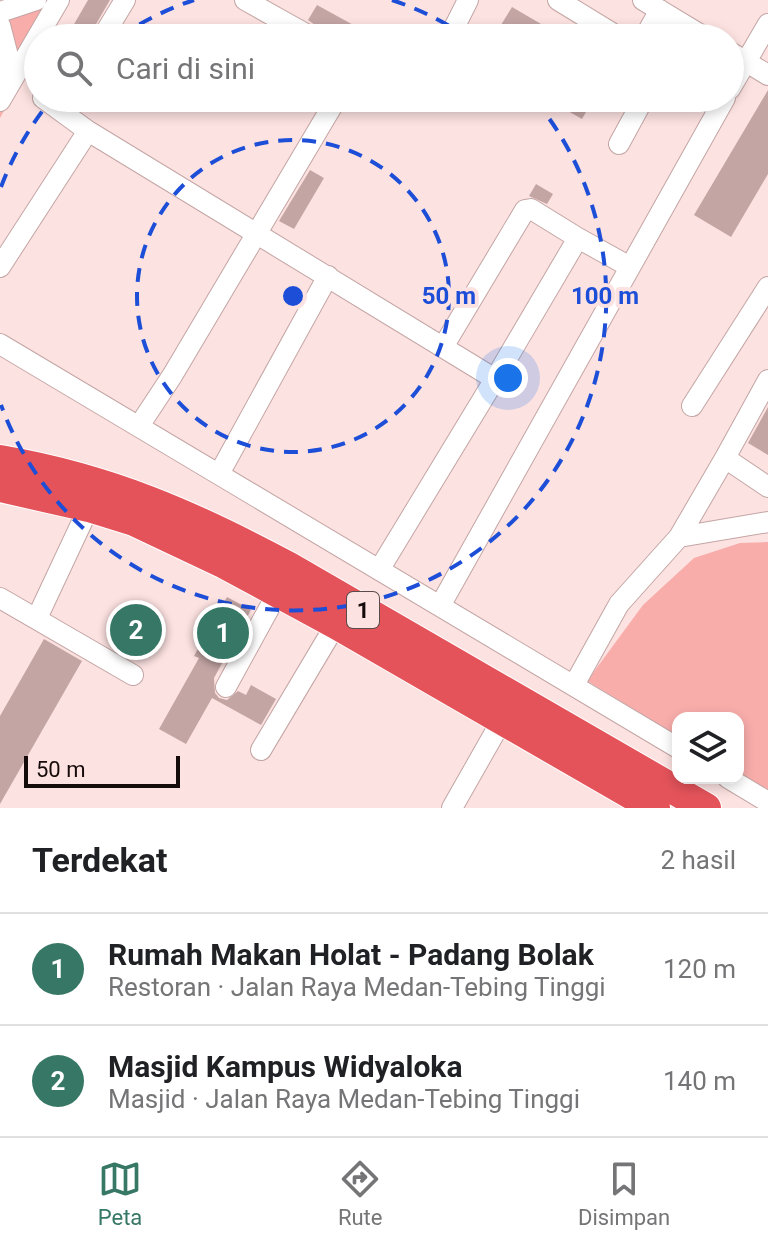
<!DOCTYPE html>
<html lang="id">
<head>
<meta charset="utf-8">
<style>
  :root { --surface:#fff; --page:#f6f6f6; --text:#202124; --muted:#757577; --line:#e0e0e0; --accent:#377765 }
  body { margin:0; font-family:Roboto,sans-serif; background:var(--page); color:var(--text) }
  .controls { position:absolute; right:24px; bottom:24px; display:grid; overflow:hidden; border-radius:16px; box-shadow:0 4px 12px #0003 }
  .controls button { width:72px; height:72px; display:grid; place-items:center; padding:0; border:0; border-bottom:2px solid var(--line); background:var(--surface); color:var(--text); font:40px sans-serif }
  .scale { position:absolute; left:24px; bottom:20px; width:156px; box-sizing:border-box; padding-left:8px; border:4px solid #150b0b; border-top:0; font-size:22px; line-height:28px; white-space:nowrap; color:#150b0b; -webkit-text-stroke:6px #fce2e1; paint-order:stroke }
  .you { position:absolute; left:508px; top:378px; width:28px; height:28px; margin:-20px; border:6px solid #fff; border-radius:50%; background:#1a73e8; box-shadow:0 0 0 12px #1a73e833 }
  .badge { display:grid; place-items:center; width:52px; height:52px; border-radius:50%; background:var(--accent); color:#fff; font-size:26px; font-weight:700 }
  .pin { position:absolute; translate:-50% -50%; border:4px solid #fff; box-shadow:0 2px 8px #0006 }
  .list { margin:0; padding:0; list-style:none }
  h2 { display:flex; justify-content:space-between; align-items:center; height:104px; margin:0; padding:0 32px; font-size:34px }
  h2 small { font-size:26px; font-weight:400; color:var(--muted) }
  .list li { display:grid; grid-template-columns:52px 1fr auto; gap:24px; align-items:center; box-sizing:border-box; height:112px; padding:0 32px; border-top:2px solid var(--line) }
  .list b { display:block; font-size:30px; white-space:nowrap }
  .list p { margin:0; font-size:26px; white-space:nowrap; color:var(--muted) }
  .list em { font-size:26px; font-style:normal; color:var(--muted) }
  .icon { flex:none; width:44px; height:44px; fill:none; stroke:currentColor; stroke-width:2; stroke-linecap:round; stroke-linejoin:round }
  .map { position:relative; flex:none; width:768px; height:808px; overflow:hidden }
  .search { position:absolute; background:var(--surface); box-shadow:0 4px 12px #0003; left:24px; right:24px; top:24px; height:88px; display:flex; align-items:center; gap:20px; box-sizing:border-box; padding:0 28px; border-radius:44px; color:var(--muted); font-size:30px }
  .sheet { height:328px; background:var(--surface) }
  nav { display:flex; justify-content:space-around; align-items:center; box-sizing:border-box; height:112px; border-top:2px solid var(--line); background:var(--surface); font-size:22px; color:var(--muted) }
  nav a { display:grid; justify-items:center; gap:4px }
  nav .on { color:var(--accent) }
  .map>svg:first-child { display:block }
  .green { fill:#f8adab }
  .building { fill:#c3a5a4 }
  .lines { fill:none; stroke-linecap:round; stroke-linejoin:round }
  .minor-casing { stroke:#c3a5a4; stroke-width:22 }
  .highway-casing { stroke:#fff; stroke-width:32 }
  .minor { stroke:#fff; stroke-width:20 }
  .highway { stroke:#e4535a; stroke-width:30 }
  .ring { fill:none; stroke:#1d4ed8; stroke-width:4; stroke-dasharray:14 10 }
  .labels { text-anchor:middle; stroke-width:8; stroke-linejoin:round; paint-order:stroke }
  .shield { fill:#fce2e1; stroke:#5a4c4b; stroke-width:2 }
  .shield-label { font-size:22px; font-weight:bold; fill:#150b0b }
  .centre { fill:#1d4ed8; stroke:#fce2e1; stroke-width:4 }
  .ring-label { font-size:24px; text-anchor:middle; font-weight:bold; fill:#1d4ed8; stroke:#fce2e1; stroke-width:8; stroke-linejoin:round; paint-order:stroke }
</style>
</head>
<body>
<div class="map">
<svg width="768" height="808" viewBox="0 0 768 808">
  <rect width="100%" height="100%" fill="#fce2e1"/>
  <path class="green" d="M53,0L38,47L0,118V15Z
    M768,542V790L738,772V718H678V736L587,681L643,605L694,558L740,543Z"/>
  <path class="building" d="M88,0H110L88,38H66Z
    M317,5L377,38H333L308,20Z
    M512,7L565,38H493Z
    M768,90V174L731,237L694,215Z
    M545,98H594L582,119Z
    M310,170L324,178L294,229L279,221Z
    M536,184L553,194L547,204L529,196Z
    M768,407V455L748,443Z
    M227,597L251,610L214,678L215,693L219,698L227,700L238,691L246,695L251,685L276,699L261,725L212,698L186,744L159,729L199,658L194,656Z
    M141,606L161,633L132,655L111,628Z
    M44,639L82,661L0,804V716Z"/>
  <g class="lines">
    <g class="minor-casing">
      <path id="minor" d="M245,0L313,38
        M558,0L620,38
        M643,0L706,38
        M0,12L36,0
        M0,25L8,56L5,87
        M102,38L125,0
        M449,38L468,0
        M644,38L660,10
        M730,52L768,75
        M730,89L768,24
        M43,98L88,131L495,379L578,238L531,209L525,210L443,347
        M0,101L59,0
        M619,144L644,98
        M578,238L630,267
        M0,267L88,131
        M0,344L678,748
        M768,380L725,458L768,487
        M692,406L768,287
        M139,426L172,376L337,98
        M219,474L328,276
        M679,537L725,458
        M379,570L495,379
        M0,598L133,675
        M440,606L725,98
        M37,618L89,507
        M574,685L619,604L679,537L768,522
        M226,687L278,592
        M261,750L336,624
        M728,778L768,802
        M452,808L502,720"/>
    </g>
    <g class="highway-casing">
      <path id="highway" d="M0,460C110,479 192,515 289,567L706,808
        M0,487L89,507L134,521L225,564L336,624L655,808"/>
    </g>
    <use href="#minor" class="minor"/>
    <use href="#highway" class="highway"/>
  </g>
  <g class="ring">
    <circle cx="293" cy="296" r="156"/>
    <path d="M1 187A312 312 0 0 1 51 100M119 37A312 312 0 0 1 194 0M392 0A312 312 0 0 1 467 37M535 100A312 312 0 1 1 1 405"/>
  </g>
  <g class="labels">
    <rect class="shield" x="347" y="592" width="32" height="36" rx="6"/>
    <g class="shield-label">
      <text x="363" y="618">1</text>
    </g>
  </g>
  <circle cx="293" cy="296" r="12" class="centre"/>
  <g class="ring-label">
    <text x="449" y="304">50 m</text>
    <text x="605" y="304">100 m</text>
  </g>
</svg>
<div class="controls">
<button><svg class="icon" aria-label="layers" viewBox="0 0 24 24"><path d="M12 4l9 5-9 5-9-5zM3 14l9 5 9-5"/></svg></button>
</div>
<div class="scale">50 m</div>
<div class="you"></div>
<div class="pin badge" style="left:223px;top:633px">1</div>
<div class="pin badge" style="left:136px;top:630px">2</div>
<div class="search"><svg class="icon" aria-label="search" viewBox="0 0 24 24"><circle cx="10" cy="10" r="6"/><path d="M15 15l6 6"/></svg>Cari di sini</div>
</div>
<section class="sheet">
<h2>Terdekat<small>2 hasil</small></h2>
<ul class="list">
<li><span class="badge">1</span><div><b>Rumah Makan Holat - Padang Bolak</b><p>Restoran · Jalan Raya Medan-Tebing Tinggi</p></div><em>120 m</em></li>
<li><span class="badge">2</span><div><b>Masjid Kampus Widyaloka</b><p>Masjid · Jalan Raya Medan-Tebing Tinggi</p></div><em>140 m</em></li>
</ul>
</section>
<nav>
<a class="on"><svg class="icon" aria-label="map" viewBox="0 0 24 24"><path d="M3 6l6-2 6 2 6-2v14l-6 2-6-2-6 2zM9 4v14M15 6v14"/></svg>Peta</a>
<a><svg class="icon" aria-label="directions" viewBox="0 0 24 24"><path d="M12 3l9 9-9 9-9-9zM9 14v-3h6M13 9l2 2-2 2"/></svg>Rute</a>
<a><svg class="icon" aria-label="saved" viewBox="0 0 24 24"><path d="M7 4h10v16l-5-4-5 4z"/></svg>Disimpan</a>
</nav>
</body>
</html>
